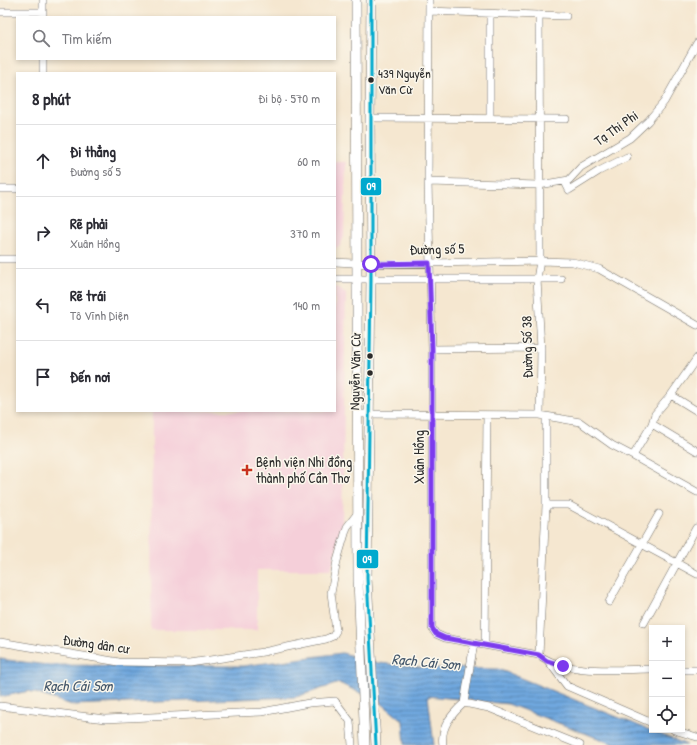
<!DOCTYPE html>
<html lang="vi">
<head>
<meta charset="utf-8">
<style>
  :root { --surface:#fff; --page:#f7f7f7; --text:#2b2b33; --muted:#7c7c81; --line:#e1e1e2 }
  body { margin:0; font-family:"Patrick Hand",sans-serif; background:var(--page); color:var(--text) }
  .controls { position:absolute; right:12px; bottom:12px; display:grid; overflow:hidden; border-radius:0px; box-shadow:0 2px 6px #0003 }
  .controls button { width:36px; height:36px; display:grid; place-items:center; padding:0; border:0; border-bottom:1px solid var(--line); background:var(--surface); color:var(--text); font:20px sans-serif }
  .stop { position:absolute; width:12px; height:12px; margin:-9px; border:3px solid #7c3aed; border-radius:50%; background:#fff }
  .stop.end { background:#7c3aed; border-color:#fff; box-shadow:0 1px 4px #0008 }
  .list { margin:0; padding:0; list-style:none }
  h2 { display:flex; justify-content:space-between; align-items:center; height:52px; margin:0; padding:0 16px; font-size:17px }
  h2 small { font-size:13px; font-weight:400; color:var(--muted) }
  .list li { display:grid; grid-template-columns:26px 1fr auto; gap:12px; align-items:center; box-sizing:border-box; height:72px; padding:0 16px; border-top:1px solid var(--line) }
  .list b { display:block; font-size:15px; white-space:nowrap }
  .list p { margin:0; font-size:13px; white-space:nowrap; color:var(--muted) }
  .list em { font-size:13px; font-style:normal; color:var(--muted) }
  .icon { flex:none; width:22px; height:22px; fill:none; stroke:currentColor; stroke-width:2; stroke-linecap:round; stroke-linejoin:round }
  .map { position:relative; flex:none; width:697px; height:745px; overflow:hidden }
  .search { position:absolute; background:var(--surface); box-shadow:0 2px 6px #0003; left:16px; top:16px; width:320px; height:44px; display:flex; align-items:center; gap:10px; box-sizing:border-box; padding:0 14px; border-radius:0px; color:var(--muted); font-size:15px }
  .panel { position:absolute; background:var(--surface); box-shadow:0 2px 6px #0003; left:16px; top:72px; width:320px; height:340px; border-radius:0px }
  .map>svg:first-child { display:block }
  .built { fill:#f5cfd9 }
  .water { fill:url(#water-rules); stroke:#4d6984 }
  .lines { fill:none; stroke-linecap:round; stroke-linejoin:round }
  .minor-casing { stroke:#726d65; stroke-width:8 }
  .major-casing { stroke:#726d65; stroke-width:10 }
  .minor { stroke:#fff; stroke-width:7 }
  .major { stroke:#fff; stroke-width:9 }
  .bus-1-casing { stroke:#fbf7ec; stroke-width:6 }
  .bus-1 { stroke:#00a9ce; stroke-width:3 }
  .route { stroke:#7c3aed; stroke-width:5 }
  .bus-dot { fill:#2b2b2b; stroke:#fbf7ec; stroke-width:1.5 }
  .poi-dot { fill:#c8321e; stroke:#fbf7ec; stroke-width:1.5 }
  .labels { text-anchor:middle; stroke-width:3; stroke-linejoin:round; paint-order:stroke }
  .bus-label { font-size:13px; fill:#2b2b2b; stroke:#fbf7ec; text-anchor:start }
  .street-label { font-size:14px; fill:#2b2b2b; stroke:#fbf7ec }
  .poi-label { font-size:14px; fill:#2b2b2b; stroke:#fbf7ec; text-anchor:start }
  .water-label { font-size:15px; font-style:italic; fill:#43566a; stroke:#fbf7ec }
  .line-badge { stroke:#fbf7ec; stroke-width:1.5 }
  .badge-label { font-size:11px; text-anchor:middle; font-weight:bold; fill:#fff }
</style>
</head>
<body>
<div class="map">
<svg width="697" height="745" viewBox="0 0 697 745">
  <defs>
    <pattern id="water-rules" width="6" height="5" patternUnits="userSpaceOnUse"><rect width="6" height="5" fill="#6fa7de"/><path d="M0 2.5h6" fill="none" stroke="#5b88b4"/></pattern>
  </defs>
  <rect width="100%" height="100%" fill="#fbf7ec"/>
  <filter id="ink" filterUnits="userSpaceOnUse"><feTurbulence type="fractalNoise" baseFrequency=".025" numOctaves="2"/><feDisplacementMap in="SourceGraphic" scale="8" xChannelSelector="R" yChannelSelector="G"/><feConvolveMatrix kernelMatrix="1 2 1 2 8 2 1 2 1" color-interpolation-filters="sRGB"/></filter>
  <filter id="wash" filterUnits="userSpaceOnUse"><feTurbulence type="fractalNoise" baseFrequency=".012" numOctaves="4" result="noise"/><feDisplacementMap in="SourceGraphic" scale="16" xChannelSelector="R" yChannelSelector="G"/><feGaussianBlur stdDeviation="0.9" result="paint"/><feColorMatrix in="noise" values="0 0 0 0 0 0 0 0 0 0 0 0 0 0 0 0 0 1.4 0 .05"/><feComposite in="paint" operator="in"/></filter>
  <g filter="url(#wash)">
    <rect width="100%" height="100%" fill="#f5e7d0"/>
    <path class="built" d="M335,162H346L344,237L340,246L335,248Z
      M335,287L341,289L346,294L342,528L331,570H257V630H151L152,411H335Z"/>
    <path class="water" d="M342,653L378,663L430,668L498,669L687,745H616L508,704L428,696L434,745H405L403,721L380,702L339,683L296,697L72,705L29,691L0,697V659L47,665L243,666Z"/>
  </g>
  <g filter="url(#ink)">
    <g class="lines">
      <g class="minor-casing">
        <path id="minor" d="M43,0V17
          M429,0L428,182L432,349V628L436,634L445,638L539,655C567,675 618,669 652,669
          M429,11L566,16
          M0,12H43
          M490,14V119
          M539,15L540,261L537,279L541,348L540,415
          M43,73V59
          M370,118L566,119
          M428,182L539,185L569,180L581,167L630,138L648,121L664,102L697,43
          M565,182L569,190L599,171L627,157
          M0,189H17
          M0,259H17
          M335,262L371,264L540,261L573,262L599,269L697,325
          M335,279H561
          M432,349L541,348
          M697,358L671,395L655,414L652,424L633,456L697,492
          M671,395L697,411
          M357,414L540,415L580,422L612,445L633,456
          M652,424L697,451
          M546,505V416
          M609,602L659,514
          M644,623L696,528
          M0,642L119,662L190,663L263,652L326,639L333,636L336,631L331,593L337,561L347,527L357,514
          M485,645L487,415
          M539,655L546,505H569L697,574
          M548,661L567,686L652,723
          M682,670H697
          M464,703L474,643
          M0,706L105,719L262,712L309,703L335,701L350,721L352,745
          M674,730L697,737
          M443,745C440,727 452,714 464,703L489,708L580,745"/>
      </g>
      <g class="major-casing">
        <path id="major" d="M356,0L358,580L365,745
          M371,0L370,118L371,280L367,578L376,745"/>
      </g>
      <use href="#minor" class="minor"/>
      <use href="#major" class="major"/>
      <g class="bus-1-casing">
        <path id="bus-1" d="M371,0V280L367,578L376,745"/>
      </g>
      <use href="#bus-1" class="bus-1"/>
    </g>
  </g>
  <g class="lines" filter="url(#ink)">
    <path class="route" d="M371,264L429,263L432,349V628L436,634L445,638L539,655L547,661L563,666"/>
  </g>
  <g class="bus-dot">
    <circle cx="371" cy="80" r="3.5"/>
    <circle cx="370" cy="356" r="3.5"/>
    <circle cx="370" cy="373" r="3.5"/>
  </g>
  <path class="poi-dot" d="M245 464h4v4h4v4h-4v4h-4v-4h-4v-4h4z"/>
  <g class="labels">
    <g class="bus-label">
      <text x="378" y="78">439 Nguyễn<tspan x="378" dy="16">Văn Cừ</tspan></text>
    </g>
    <g class="street-label">
      <text transform="translate(616 128) rotate(-35)" y="5">Tạ Thị Phi</text>
      <text transform="translate(437 249) rotate(-1)" y="5">Đường số 5</text>
      <text transform="translate(527 347) rotate(-91)" y="5">Đường Số 38</text>
      <text transform="translate(355 372) rotate(-89)" y="5">Nguyễn Văn Cừ</text>
      <text transform="translate(419 457) rotate(-90)" y="5">Xuân Hồng</text>
      <text transform="translate(96 644) rotate(8)" y="5">Đường dân cư</text>
    </g>
    <g class="poi-label">
      <text x="256" y="467">Bệnh viện Nhi đồng<tspan x="256" dy="16">thành phố Cần Thơ</tspan></text>
    </g>
    <g class="water-label">
      <text transform="translate(426 662) rotate(5)" y="5">Rạch Cái Sơn</text>
      <text x="78" y="691">Rạch Cái Sơn</text>
    </g>
  </g>
  <g class="line-badge">
    <rect x="360" y="177" width="22" height="19" rx="4" fill="#00a9ce"/>
    <rect x="356" y="549" width="23" height="20" rx="4" fill="#00a9ce"/>
  </g>
  <g class="badge-label">
    <text x="371" y="190">09</text>
    <text x="367" y="563">09</text>
  </g>
</svg>
<div class="controls">
<button>+</button>
<button>−</button>
<button><svg class="icon" aria-label="locate" viewBox="0 0 24 24"><circle cx="12" cy="12" r="6"/><path d="M12 2v4M12 18v4M2 12h4M18 12h4"/></svg></button>
</div>
<div class="stop" style="left:371px;top:264px"></div>
<div class="stop end" style="left:563px;top:666px"></div>
<div class="search"><svg class="icon" aria-label="search" viewBox="0 0 24 24"><circle cx="10" cy="10" r="6"/><path d="M15 15l6 6"/></svg>Tìm kiếm</div>
<section class="panel">
<h2>8 phút<small>Đi bộ · 570 m</small></h2>
<ul class="list">
<li><svg class="icon" aria-label="ahead" viewBox="0 0 24 24"><path d="M12 20V5M6 11l6-6 6 6"/></svg><div><b>Đi thẳng</b><p>Đường số 5</p></div><em>60 m</em></li>
<li><svg class="icon" aria-label="right" viewBox="0 0 24 24"><path d="M7 20v-9h11M14 6l5 5-5 5"/></svg><div><b>Rẽ phải</b><p>Xuân Hồng</p></div><em>370 m</em></li>
<li><svg class="icon" aria-label="left" viewBox="0 0 24 24"><path d="M17 20v-9H6M10 6l-5 5 5 5"/></svg><div><b>Rẽ trái</b><p>Tô Vĩnh Diện</p></div><em>140 m</em></li>
<li><svg class="icon" aria-label="arrive" viewBox="0 0 24 24"><path d="M6 21V4h12l-3 4 3 4H6"/></svg><div><b>Đến nơi</b></div></li>
</ul>
</section>
</div>
</body>
</html>
